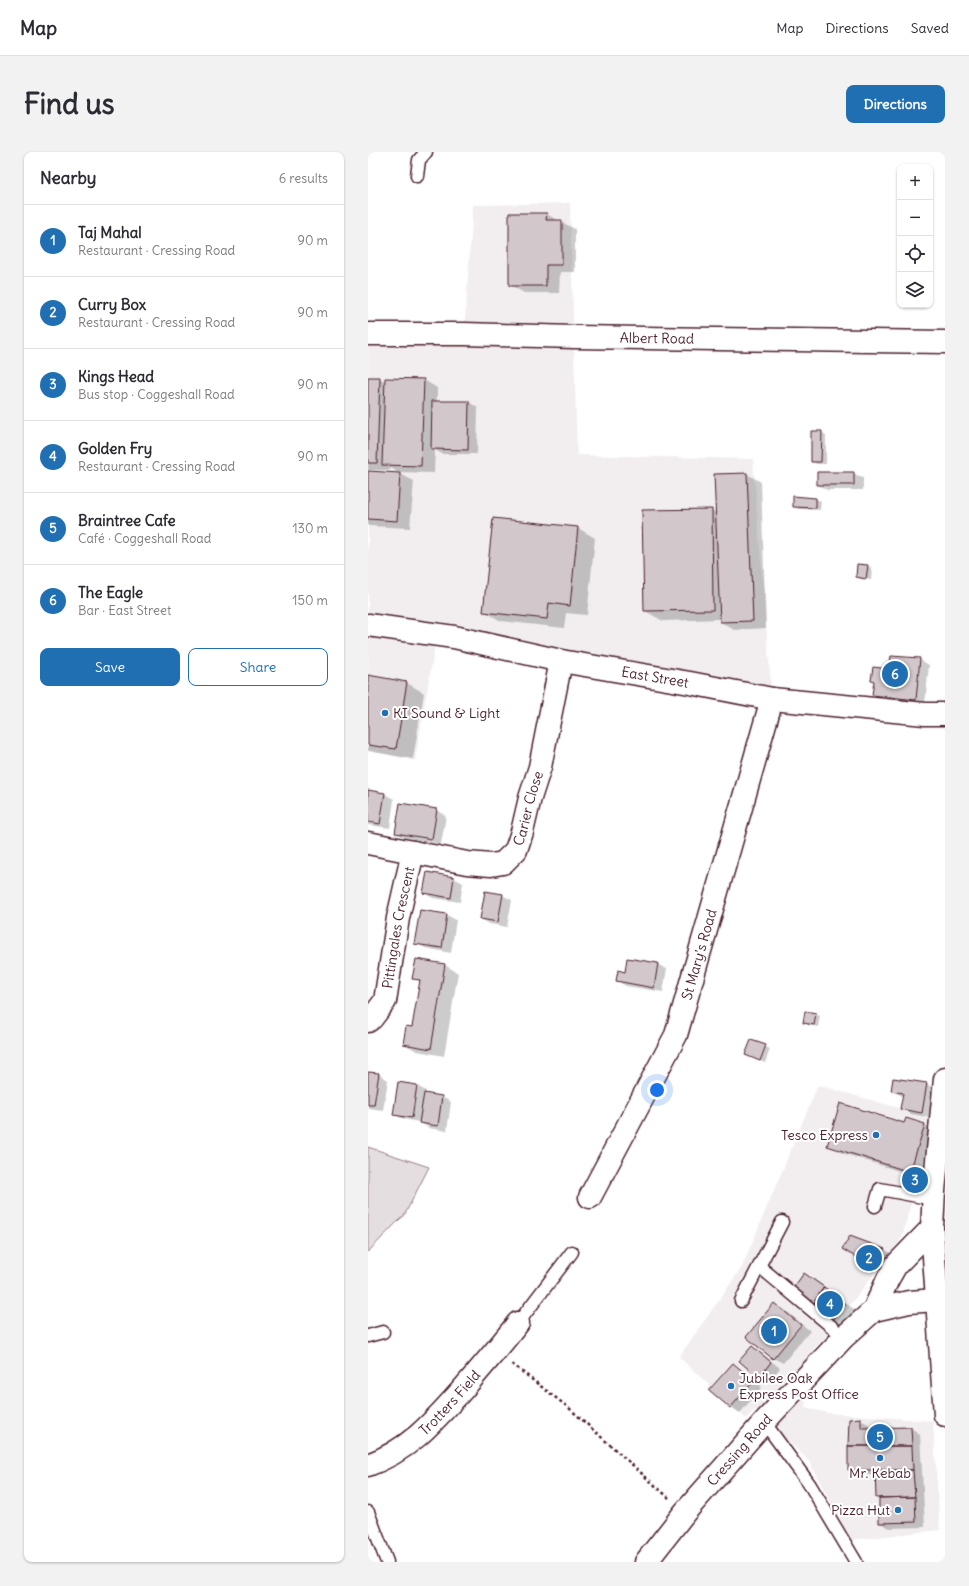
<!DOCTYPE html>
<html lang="en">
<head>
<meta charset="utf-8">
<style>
  :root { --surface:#fff; --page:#f2f2f3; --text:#2b2b33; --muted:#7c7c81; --line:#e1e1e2; --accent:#1f6fb2 }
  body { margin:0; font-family:Delius,sans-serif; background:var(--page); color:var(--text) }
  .controls { position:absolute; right:12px; top:12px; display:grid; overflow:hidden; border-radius:8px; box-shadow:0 1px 3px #0004 }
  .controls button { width:36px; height:36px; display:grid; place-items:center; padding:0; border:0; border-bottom:1px solid var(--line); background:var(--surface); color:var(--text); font:20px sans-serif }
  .you { position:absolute; left:289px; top:938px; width:14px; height:14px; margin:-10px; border:3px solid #fff; border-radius:50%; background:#1a73e8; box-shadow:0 0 0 6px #1a73e833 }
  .badge { display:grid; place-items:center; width:26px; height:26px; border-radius:50%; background:var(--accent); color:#fff; font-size:13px; font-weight:700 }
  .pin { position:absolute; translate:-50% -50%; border:2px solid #fff; box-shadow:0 1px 4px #0006 }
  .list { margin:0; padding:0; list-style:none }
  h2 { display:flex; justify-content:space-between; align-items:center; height:52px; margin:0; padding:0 16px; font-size:17px }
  h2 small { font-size:13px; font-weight:400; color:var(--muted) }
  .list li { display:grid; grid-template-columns:26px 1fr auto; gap:12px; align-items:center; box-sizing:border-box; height:72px; padding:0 16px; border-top:1px solid var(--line) }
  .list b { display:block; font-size:15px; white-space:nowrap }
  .list p { margin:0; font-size:13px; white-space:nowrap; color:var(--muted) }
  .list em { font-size:13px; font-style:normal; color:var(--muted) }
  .actions { display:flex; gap:8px; padding:12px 16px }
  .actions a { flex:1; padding:9px 0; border:1px solid var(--accent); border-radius:8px; text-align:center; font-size:14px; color:var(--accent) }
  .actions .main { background:var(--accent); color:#fff }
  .icon { flex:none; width:22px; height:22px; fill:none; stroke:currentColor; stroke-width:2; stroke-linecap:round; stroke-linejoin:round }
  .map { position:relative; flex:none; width:577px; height:1410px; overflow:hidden; border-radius:8px }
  header { display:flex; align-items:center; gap:24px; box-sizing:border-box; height:56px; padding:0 20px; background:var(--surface); border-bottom:1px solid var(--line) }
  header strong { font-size:19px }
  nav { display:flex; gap:22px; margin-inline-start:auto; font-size:14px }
  .intro { display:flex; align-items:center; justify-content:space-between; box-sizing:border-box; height:96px; padding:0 24px }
  h1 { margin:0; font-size:28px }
  .button { padding:10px 18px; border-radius:8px; background:var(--accent); color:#fff; font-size:14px; font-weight:700 }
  main { display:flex; gap:24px; padding:0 24px }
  aside { flex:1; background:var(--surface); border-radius:8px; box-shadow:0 1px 3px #0004 }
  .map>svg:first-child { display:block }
  .built { fill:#f2eeef }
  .green { fill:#e5dee0; stroke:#987e86 }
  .shadow { fill:#0003 }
  .building { fill:#d2c7cb; stroke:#4a1f2b }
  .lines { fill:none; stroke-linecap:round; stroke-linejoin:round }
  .lane-casing { stroke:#4a1f2b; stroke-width:15 }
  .street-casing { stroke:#4a1f2b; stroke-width:25 }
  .secondary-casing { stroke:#4a1f2b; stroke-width:25 }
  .path { stroke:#4a1f2b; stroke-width:2.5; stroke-dasharray:3 3; stroke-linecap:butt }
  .lane { stroke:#fff; stroke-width:12 }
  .street { stroke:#fff; stroke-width:22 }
  .secondary { stroke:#fff; stroke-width:22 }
  .poi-dot { fill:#1f6fb2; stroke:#fff; stroke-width:1.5 }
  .labels { text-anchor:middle; stroke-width:4; stroke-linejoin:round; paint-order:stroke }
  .street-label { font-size:14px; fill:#4a1f2b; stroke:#fff }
  .poi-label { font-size:14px; fill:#4a1f2b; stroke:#fff; text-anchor:start }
</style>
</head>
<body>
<header>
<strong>Map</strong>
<nav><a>Map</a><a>Directions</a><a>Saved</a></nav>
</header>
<div class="intro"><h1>Find us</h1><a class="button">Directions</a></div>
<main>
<aside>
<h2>Nearby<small>6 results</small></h2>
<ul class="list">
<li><span class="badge">1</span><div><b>Taj Mahal</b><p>Restaurant · Cressing Road</p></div><em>90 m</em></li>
<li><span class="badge">2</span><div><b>Curry Box</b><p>Restaurant · Cressing Road</p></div><em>90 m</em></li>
<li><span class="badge">3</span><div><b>Kings Head</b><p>Bus stop · Coggeshall Road</p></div><em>90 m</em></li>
<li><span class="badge">4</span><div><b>Golden Fry</b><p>Restaurant · Cressing Road</p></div><em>90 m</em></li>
<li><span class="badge">5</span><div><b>Braintree Cafe</b><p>Café · Coggeshall Road</p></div><em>130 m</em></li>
<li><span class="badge">6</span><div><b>The Eagle</b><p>Bar · East Street</p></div><em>150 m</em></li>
</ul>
<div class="actions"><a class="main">Save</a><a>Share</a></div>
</aside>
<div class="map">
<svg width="577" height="1410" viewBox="0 0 577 1410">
  <rect width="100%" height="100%" fill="#fff"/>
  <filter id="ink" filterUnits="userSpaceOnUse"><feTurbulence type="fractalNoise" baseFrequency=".025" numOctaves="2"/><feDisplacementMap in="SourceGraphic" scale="8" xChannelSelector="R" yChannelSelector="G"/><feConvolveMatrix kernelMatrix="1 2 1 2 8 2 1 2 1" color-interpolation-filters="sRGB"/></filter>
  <g filter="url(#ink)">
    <path class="built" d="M202,51L209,303L385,307L404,547L67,493L47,609L0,598V179L96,181L105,53Z
      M450,933L566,966L534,1086L455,1188L446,1196L437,1256L461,1261L565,1269L572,1378L483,1388L440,1308L387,1258L378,1267L311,1205L374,1115Z"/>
    <path class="green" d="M0,995L61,1015L36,1064L32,1067L0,1100Z"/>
    <path class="shadow" d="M178,62L207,77V120H192L191,141H156L142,133Z
      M0,226H11L18,230L56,228L69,236V250H101L110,256L109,302H74L67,298L66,321L29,320L23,316L22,318H0Z
      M453,280L458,283V312H449L444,310Z
      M0,320L32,322L46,329L42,376L0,374Z
      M485,321L495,326V338H459L450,333Z
      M379,322L393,330L398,476L366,478L353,470V467L295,469L277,459L343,358L349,361L347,323Z
      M426,346L448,347L453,349L452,358L430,357L426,354Z
      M210,376L227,386L219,463L198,461L196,476L133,469L116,459Z
      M500,414L504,417L503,428L493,427L489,425Z
      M551,507L561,513L557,552L514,548L505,543L522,518Z
      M0,524L39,531L56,541L45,607L0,599Z
      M0,639L17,642L26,647L22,676L0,673Z
      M68,658L78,664L73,692L38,686L28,681Z
      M59,721L86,726L95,731L92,750L65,746L56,741Z
      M134,743L144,748L139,775L122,772L113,767Z
      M79,763L88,768L83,801L57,796L48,791Z
      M49,808L77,813L90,821L76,904L49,899L36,892L45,876L53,830L45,826Z
      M289,812L299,817L295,840L258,834L249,829L258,821Z
      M447,862L452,864L450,875L440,873L436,870Z
      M383,889L402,897L397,911L382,905Z
      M0,921L11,922L20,928L15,958L0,956Z
      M526,927L559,932L568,938L564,966L543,962L534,957L536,945L524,939Z
      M31,931L49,934L58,939V942L74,945L83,950L79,979L61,976L51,970L35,967L26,962Z
      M537,972L556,973L570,980L556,1027L474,1001L460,993Z
      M518,1098L526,1103L516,1120L508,1115Z
      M437,1122L450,1130L487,1158L474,1174L464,1168Z
      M406,1152L416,1157L442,1179L415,1211L405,1206Z
      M384,1196L393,1201L412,1216L400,1230L391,1225Z
      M365,1212L374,1218L394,1235L372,1261L363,1255L343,1238Z
      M493,1268L502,1273V1277L543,1276L552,1282L557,1375L522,1376L512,1371V1347L509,1346L508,1323H490L481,1317Z"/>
    <path class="building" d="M141,61H179L178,68H194V113H178V134H141Z
      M0,225H12L9,311H0Z
      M17,226L56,227L53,314L14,313Z
      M64,249H101L100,298L63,297Z
      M443,279H454L453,310H443Z
      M0,319L32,321L29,369L0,367Z
      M449,320H486V333H449Z
      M379,321L385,469L352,470L346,322Z
      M425,344L448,346V356L425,355Z
      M344,357L345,458L276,459L274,358Z
      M125,366L210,375L202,454L181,451L179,467L115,460Z
      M489,412L500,413L498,427L488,425Z
      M523,504L552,506L548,548L504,543L506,529L503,528L505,515L521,517Z
      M0,523L39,530L28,597L0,593Z
      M0,638L17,641L12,672L0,670Z
      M32,651L69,657L64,687L27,681Z
      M59,720L86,725L83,746L55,741Z
      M117,739L135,742L130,770L112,767Z
      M52,758L79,762L74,796L46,792Z
      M259,806L290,811L286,836L248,829L250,818L257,820Z
      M48,807L77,812L63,897L35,892L38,874L44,875L52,828L44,827Z
      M437,859L448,861L446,873L435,871Z
      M383,888L398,893L392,909L377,903Z
      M0,920L11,921L6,953H0Z
      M525,926L559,931L554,961L532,957L535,941L523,939Z
      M30,930L49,933L44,966L25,963Z
      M56,941L74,944L70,974L51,971Z
      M472,951L536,971L538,966L557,972L542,1020L459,994Z
      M482,1084L517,1097L506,1116L474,1097Z
      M436,1121L456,1135L445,1152L426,1135Z
      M456,1135L478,1152L464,1169L445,1152Z
      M406,1151L433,1173L405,1207L378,1185Z
      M384,1194L403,1210L391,1226L371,1209Z
      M365,1211L386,1229L362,1256L341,1238Z
      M493,1266V1276L543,1275L544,1294H480L481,1267Z
      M480,1294H544L545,1318H480Z
      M507,1318H545L547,1345L508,1346Z
      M547,1345L548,1370L511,1371V1346Z"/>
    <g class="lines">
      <g class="lane-casing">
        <path id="lane" d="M49,24L51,8L58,0
          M507,1054L512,1037L565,1047
          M391,1114L476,1185
          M373,1149L414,1070
          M150,1171L204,1100
          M0,1184L15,1180
          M396,1270L442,1333L488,1410
          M0,1360L19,1410"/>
      </g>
      <g class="street-casing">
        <g id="street">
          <path id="s1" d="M0,182H96L206,185L577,190"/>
          <path id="s2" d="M0,473L86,485L193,509L322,531L404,547L557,562H577"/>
          <path id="s3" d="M0,691L99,711L123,713L135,711L148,698L154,680L162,646L172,615L193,509"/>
          <path id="s4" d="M0,869L4,866L17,849L30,766L45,700"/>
          <path id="s5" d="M222,1045L308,883L404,547"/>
          <path id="s6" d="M0,1313C42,1298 66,1269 95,1237C114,1215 132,1194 150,1171"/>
        </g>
      </g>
      <g class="secondary-casing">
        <g id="secondary">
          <path d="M577,927L566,1039L564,1076L577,1263"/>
          <path d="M506,1158L520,1127L528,1113L564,1076"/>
          <path id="s7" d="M278,1410L317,1360L396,1270L476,1185L506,1158L541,1150L568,1148"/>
        </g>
      </g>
      <path class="path" d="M144,1212L201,1256L301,1346"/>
      <use href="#lane" class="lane"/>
      <use href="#street" class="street"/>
      <use href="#secondary" class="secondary"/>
    </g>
  </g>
  <g class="poi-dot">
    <circle cx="17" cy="561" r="4"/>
    <circle cx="508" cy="983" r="4"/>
    <circle cx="363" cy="1234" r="4"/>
    <circle cx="512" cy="1306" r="4"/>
    <circle cx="530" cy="1358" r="4"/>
  </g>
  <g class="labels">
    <g class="street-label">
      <text dy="5" stroke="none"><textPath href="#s1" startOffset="289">Albert Road</textPath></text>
      <text dy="5" stroke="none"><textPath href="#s2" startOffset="292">East Street</textPath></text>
      <text dy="5" stroke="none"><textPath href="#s3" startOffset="199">Carier Close</textPath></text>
      <text dy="5" stroke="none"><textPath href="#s4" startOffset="101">Pittingales Crescent</textPath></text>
      <text dy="5" stroke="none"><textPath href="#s5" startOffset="267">St Mary's Road</textPath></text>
      <text dy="5" stroke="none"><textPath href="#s6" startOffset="104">Trotters Field</textPath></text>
      <text dy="5" stroke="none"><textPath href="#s7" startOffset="146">Cressing Road</textPath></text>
    </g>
    <g class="poi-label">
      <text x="25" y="566">KI Sound &amp; Light</text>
      <text x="500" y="988" text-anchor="end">Tesco Express</text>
      <text x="371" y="1231">Jubilee Oak<tspan x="371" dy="16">Express Post Office</tspan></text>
      <text x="512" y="1326" text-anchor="middle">Mr. Kebab</text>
      <text x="522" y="1363" text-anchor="end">Pizza Hut</text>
    </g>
  </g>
</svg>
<div class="controls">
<button>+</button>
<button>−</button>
<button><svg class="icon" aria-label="locate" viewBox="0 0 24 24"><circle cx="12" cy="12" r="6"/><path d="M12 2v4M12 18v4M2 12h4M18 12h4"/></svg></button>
<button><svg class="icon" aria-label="layers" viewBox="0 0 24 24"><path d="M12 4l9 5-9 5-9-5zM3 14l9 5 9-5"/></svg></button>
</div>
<div class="you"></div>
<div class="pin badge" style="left:406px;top:1179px">1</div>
<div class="pin badge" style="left:501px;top:1106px">2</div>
<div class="pin badge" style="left:547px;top:1028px">3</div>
<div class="pin badge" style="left:462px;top:1152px">4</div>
<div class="pin badge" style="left:512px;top:1285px">5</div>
<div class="pin badge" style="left:527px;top:522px">6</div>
</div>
</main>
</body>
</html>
